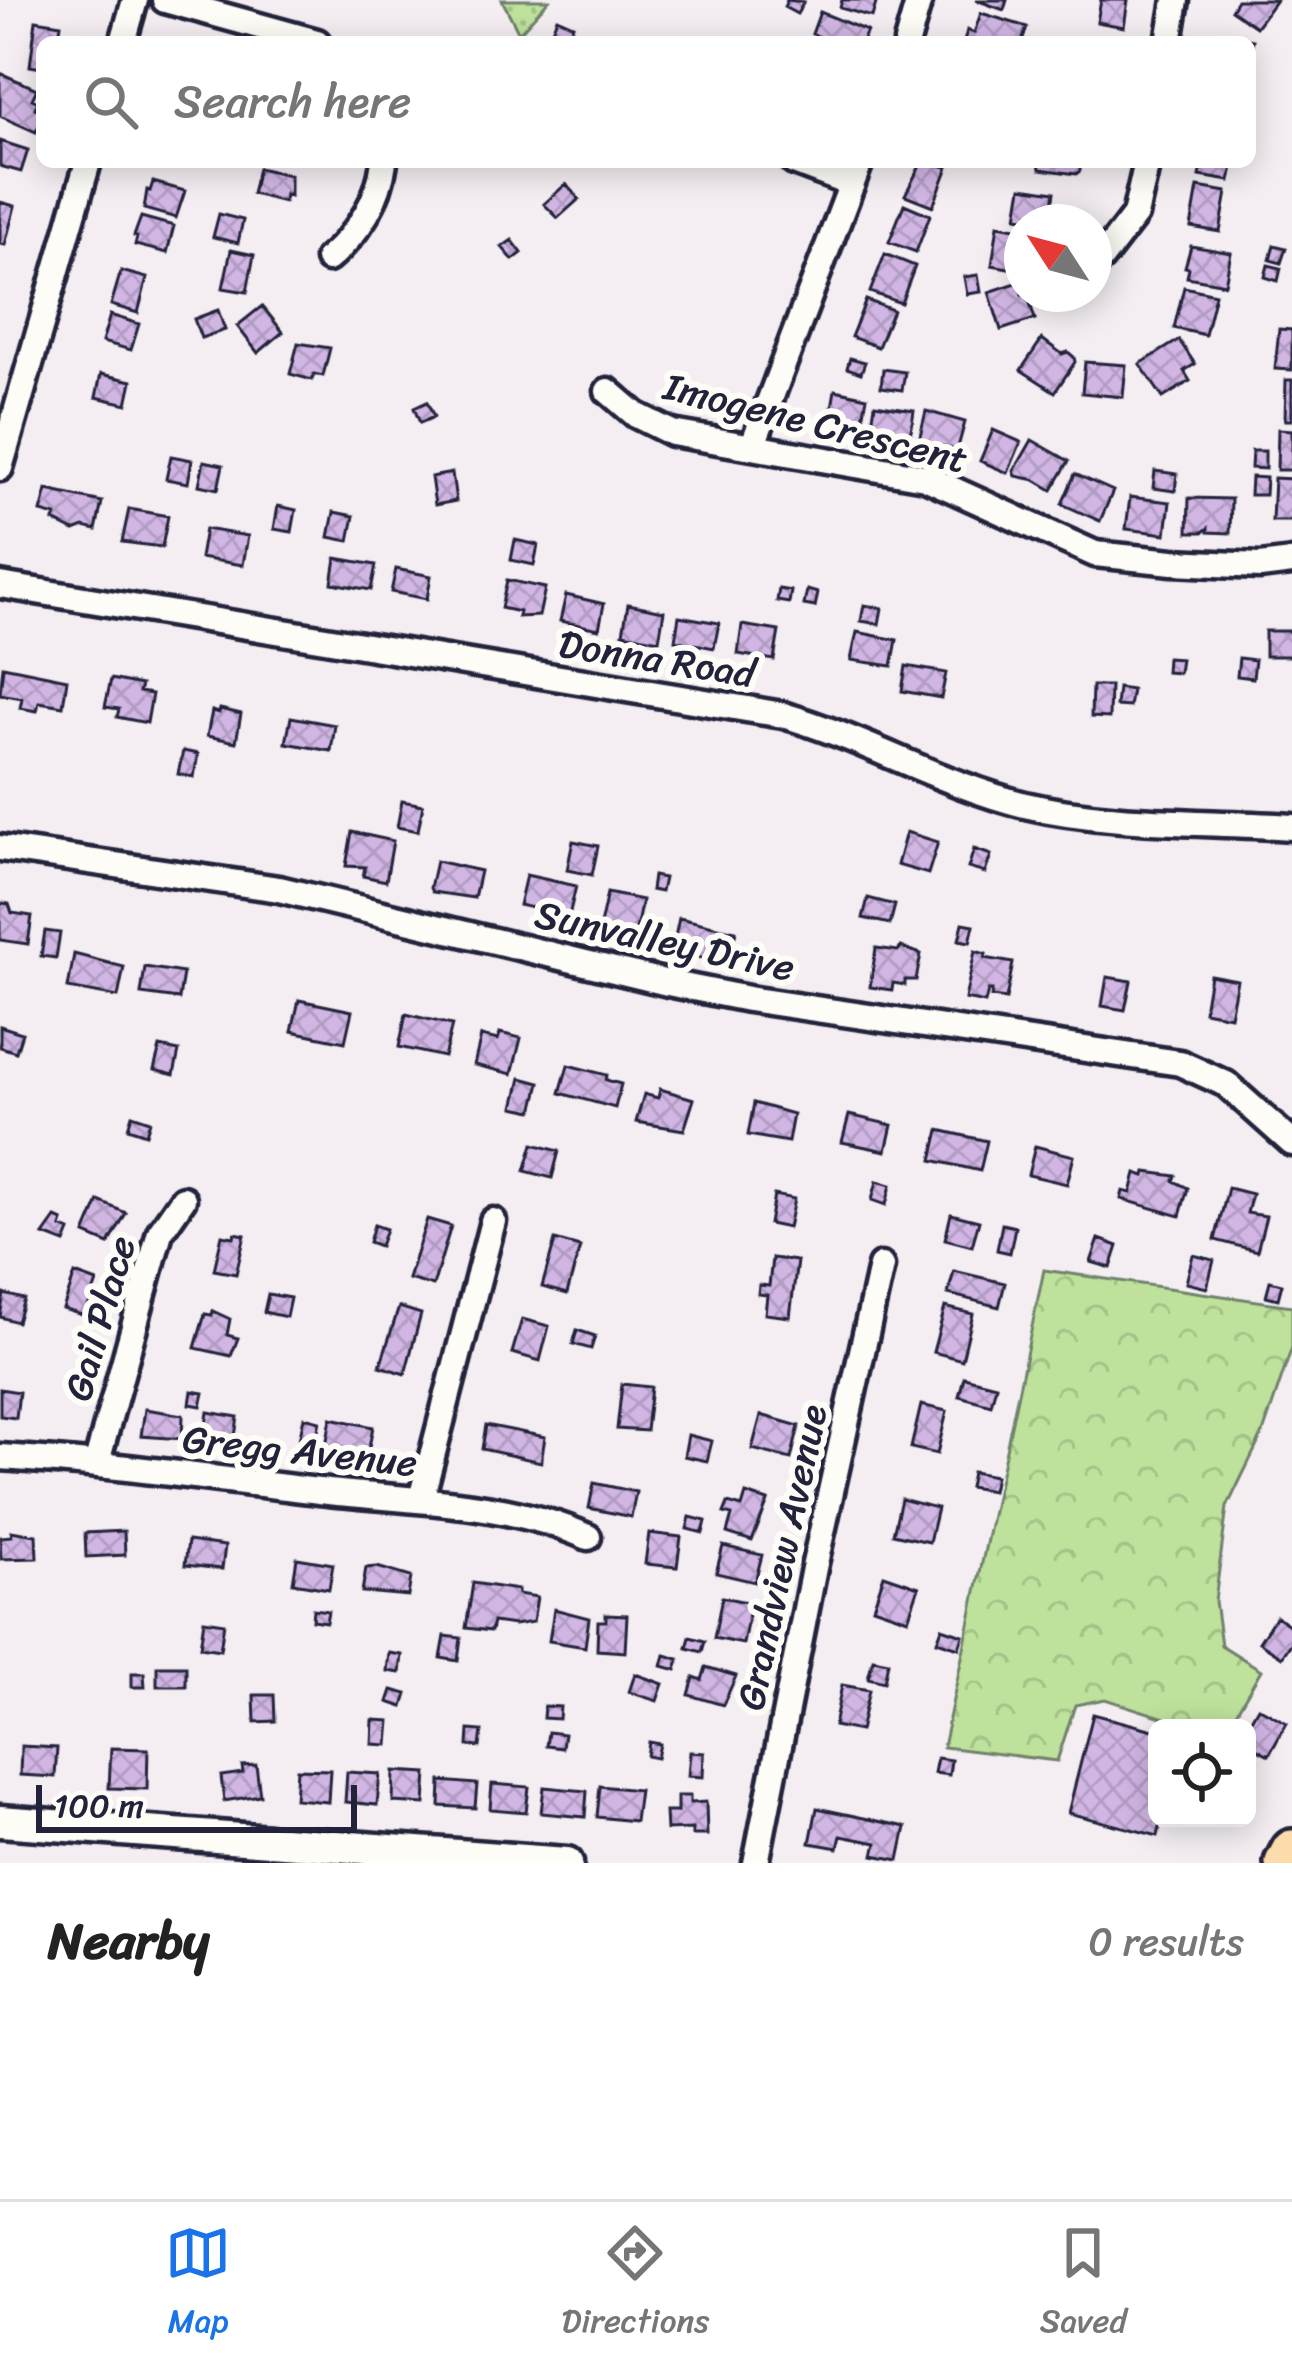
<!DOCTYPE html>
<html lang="en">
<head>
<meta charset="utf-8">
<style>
  :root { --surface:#fff; --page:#f6f6f6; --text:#222; --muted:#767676; --line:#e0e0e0; --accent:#1a73e8 }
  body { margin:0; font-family:Sriracha,sans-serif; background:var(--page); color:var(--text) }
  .controls { position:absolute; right:36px; bottom:36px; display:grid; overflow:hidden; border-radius:18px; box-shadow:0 6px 30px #0003 }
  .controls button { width:108px; height:108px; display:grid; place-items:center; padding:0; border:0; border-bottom:3px solid var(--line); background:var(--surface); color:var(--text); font:60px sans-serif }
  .compass { position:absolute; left:1004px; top:204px; width:108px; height:108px; border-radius:50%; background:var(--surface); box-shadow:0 6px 30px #0003; rotate:306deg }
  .scale { position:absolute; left:36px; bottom:30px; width:321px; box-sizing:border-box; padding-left:12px; border:6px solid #22223b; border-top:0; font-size:33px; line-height:42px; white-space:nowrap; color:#22223b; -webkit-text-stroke:9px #fdfcf7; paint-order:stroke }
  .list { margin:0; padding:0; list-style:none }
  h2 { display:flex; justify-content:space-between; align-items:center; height:156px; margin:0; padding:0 48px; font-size:51px }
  h2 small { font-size:39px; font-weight:400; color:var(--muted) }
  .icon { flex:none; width:66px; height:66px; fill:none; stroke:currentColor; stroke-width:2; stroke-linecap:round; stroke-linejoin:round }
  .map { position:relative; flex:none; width:1292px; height:1863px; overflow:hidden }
  .search { position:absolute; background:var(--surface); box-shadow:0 6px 30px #0003; left:36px; right:36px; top:36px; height:132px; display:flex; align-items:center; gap:30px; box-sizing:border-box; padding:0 42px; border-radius:18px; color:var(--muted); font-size:45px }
  .sheet { height:336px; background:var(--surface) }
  nav { display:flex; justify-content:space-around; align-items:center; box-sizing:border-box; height:168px; border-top:3px solid var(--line); background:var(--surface); font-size:33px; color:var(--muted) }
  nav a { display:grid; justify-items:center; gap:6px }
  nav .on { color:var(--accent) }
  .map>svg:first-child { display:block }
  .grass { fill:url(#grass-dots); stroke:#70826c; stroke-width:3 }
  .forest { fill:url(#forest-crowns); stroke:#70826c; stroke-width:3 }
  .building { fill:url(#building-cross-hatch); stroke:#22223b; stroke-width:3 }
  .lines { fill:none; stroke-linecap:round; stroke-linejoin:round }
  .minor-casing { stroke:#22223b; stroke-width:33 }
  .tertiary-casing { stroke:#22223b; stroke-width:39 }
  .primary-casing { stroke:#22223b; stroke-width:48 }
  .minor { stroke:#fdfcf7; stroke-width:24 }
  .tertiary { stroke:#fdfcf7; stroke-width:30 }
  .primary { stroke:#fddcac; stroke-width:39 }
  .labels { text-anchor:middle; stroke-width:12; stroke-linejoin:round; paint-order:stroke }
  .street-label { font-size:39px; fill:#22223b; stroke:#fdfcf7 }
</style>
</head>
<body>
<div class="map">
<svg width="1292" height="1863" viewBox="0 0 1292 1863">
  <defs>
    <pattern id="grass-dots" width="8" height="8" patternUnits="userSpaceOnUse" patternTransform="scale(3)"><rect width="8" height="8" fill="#bee29c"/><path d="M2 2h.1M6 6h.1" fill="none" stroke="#a3c287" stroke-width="1.8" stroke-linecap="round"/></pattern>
    <pattern id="forest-crowns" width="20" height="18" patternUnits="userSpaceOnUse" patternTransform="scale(3)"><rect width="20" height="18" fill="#bee29c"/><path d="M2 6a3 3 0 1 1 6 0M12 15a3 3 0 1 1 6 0" fill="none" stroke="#a3c287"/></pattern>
    <pattern id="building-cross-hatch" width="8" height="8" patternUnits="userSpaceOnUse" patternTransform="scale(3)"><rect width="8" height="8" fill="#d1b6e4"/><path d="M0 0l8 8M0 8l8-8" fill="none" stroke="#b39cc4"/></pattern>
  </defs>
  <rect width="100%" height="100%" fill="#f4eef3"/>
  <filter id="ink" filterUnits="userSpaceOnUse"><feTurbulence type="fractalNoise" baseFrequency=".00833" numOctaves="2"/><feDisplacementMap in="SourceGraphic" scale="24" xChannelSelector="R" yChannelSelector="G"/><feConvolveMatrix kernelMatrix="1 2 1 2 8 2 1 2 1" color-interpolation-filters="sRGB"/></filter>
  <g filter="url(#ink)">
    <path class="grass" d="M502,0H549L519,33Z"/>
    <path class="forest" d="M1044,1270L1292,1306V1347L1263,1433L1227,1507L1215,1601L1221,1645L1261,1670L1227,1728H1196L1105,1699L1075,1705L1057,1761L943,1747Z"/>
    <path class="building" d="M787,0L804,2L797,14L784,7Z
      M842,0H877L872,17L840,8Z
      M976,0H1007L1004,10Z
      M1101,0H1128L1124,27L1097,22Z
      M1237,0H1276L1256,27L1231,10Z
      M820,12L867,31L862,42H832L812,34Z
      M981,13L1027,27L1022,42H964L967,30L974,33Z
      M557,18L573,25L569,36L552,30Z
      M36,20L61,24L59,37L68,39V42H42V68L30,66Z
      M1222,35L1253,40L1250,57V42H1221Z
      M0,73L37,89L32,99L38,102L35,108L42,111V118L36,132L0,116Z
      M0,141L28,150L21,172L0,166Z
      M922,162L948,167L933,206L905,195Z
      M1039,162H1080V171L1076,174L1040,169Z
      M1203,162H1234L1230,181L1200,176Z
      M258,168L290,175V196L285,194L284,202L252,194Z
      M153,182L185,191L176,218L144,209L147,190L150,191Z
      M566,184L579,199L558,218L544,204Z
      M1022,187L1055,192L1050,222L1017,217Z
      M1198,187L1227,192L1220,232L1191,227Z
      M0,202L15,206L5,245L0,244Z
      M904,204L930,215L916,252L889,242Z
      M219,214L243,220L238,243L213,237Z
      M141,217L174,226L167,253L135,245L137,237L134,236Z
      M998,225L1022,229L1019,270L992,265Z
      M512,240L522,253L513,260L502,247Z
      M1274,245L1286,248L1281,263L1270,260Z
      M1191,246L1231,253L1225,284L1187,277L1189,268L1185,267Z
      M231,250L254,255L247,292L223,288Z
      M885,254L915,266L901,303L870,292Z
      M1268,265L1281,268L1278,281L1265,277Z
      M121,271L147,278L138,313L111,305Z
      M978,275L981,292L967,294L964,277Z
      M1022,281V294H1027L1035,319L1001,330L989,292Z
      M1184,287L1215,294L1205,335L1174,328Z
      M866,300L893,310L878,347L851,337Z
      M262,306L283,332L258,353L237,326Z
      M218,310L225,330L201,338L194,319Z
      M110,315L139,324L131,350L102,342Z
      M1279,329L1292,330V370L1275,369Z
      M1042,339L1062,354L1068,352L1074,357L1075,362L1055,392L1021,370Z
      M1179,340L1195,364L1184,371L1190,381L1163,398L1140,364Z
      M298,343L330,348L323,376L314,374L312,380L290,374Z
      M850,358L865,362L861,373L847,368Z
      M1085,362L1126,365L1123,397L1082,393Z
      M883,369L905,372L902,390L881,387Z
      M101,374L132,381L127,404L96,397Z
      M1286,380H1292V420H1285Z
      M835,390L867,397L861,430L829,425Z
      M427,402L434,417L420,423L414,408Z
      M875,404L914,410L910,438L871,431Z
      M926,411L965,422L957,451L919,440Z
      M1278,429L1292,430V470H1277Z
      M993,430L1021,442L1008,473L980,461Z
      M1032,440L1069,461L1052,490L1035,480L1016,476L1014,471Z
      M1252,451H1265V469L1251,468Z
      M171,456L192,460L188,483L166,479Z
      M204,461L223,465L218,489L199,485Z
      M1155,471L1177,474L1175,491L1153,488Z
      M452,473L456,501L435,505L431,477Z
      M1075,474L1113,491L1100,521L1062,504Z
      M1251,477L1266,478L1265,495H1250Z
      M1274,478L1292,479V521H1272Z
      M47,490L102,502L96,530L84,527L74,531L54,521L56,516L41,512Z
      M1130,497L1170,502L1166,534L1126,529Z
      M1189,498L1231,499L1230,533L1208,532V528L1203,532H1188Z
      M278,506L296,510L292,532L274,529Z
      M129,509L168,516L162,547L122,542Z
      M334,512L354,516L349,541L329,537Z
      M205,529L248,536L243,565L200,558Z
      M515,540L538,545L534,565L511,560Z
      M336,558L376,565L371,590L332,583Z
      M396,569L431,576L427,599L391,592Z
      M507,580L545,588L539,616L518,617L519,612L501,608Z
      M779,589L791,591L789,603L777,601Z
      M807,590L818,593L815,607L804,605Z
      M566,595L604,604L599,629L560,621Z
      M628,604L664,611L659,640L623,633Z
      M864,605L882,608L879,624L861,621Z
      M679,616L719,623L714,648L675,640Z
      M742,625L779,631L774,660L738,654Z
      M1265,631H1292V656H1265Z
      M857,632L897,640L892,666L851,660Z
      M1167,658L1181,659L1179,673L1166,672Z
      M1239,658L1255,660L1253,678L1237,676Z
      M3,666L67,679L63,706L39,702L37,711L20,708L22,698L0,694Z
      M906,666L946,673L941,698L902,691Z
      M111,679L141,685L139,692L152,694L147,723L117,717L119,709L105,707Z
      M1092,686H1110L1109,718L1091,717Z
      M1118,688L1132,690L1129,707L1116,706Z
      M220,709L241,714L236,742L207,736L212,711L219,713Z
      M291,717L335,725L331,751L286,743Z
      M183,751L198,754L194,777L178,774Z
      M402,801L423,805L418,831L397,827Z
      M352,832L393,841L386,881L363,876L365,867L346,866Z
      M906,832L938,842L928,874L897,865Z
      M573,841L598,846L592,875L567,870Z
      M974,849L991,855L985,873L968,868Z
      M436,861L480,871L474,898L432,892L430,888Z
      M526,875L576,886L569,916L519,905Z
      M653,876L664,878L661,892L651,890Z
      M607,893L642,900L633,944L618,941L619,934L599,930Z
      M868,898L895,905L890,924L863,918Z
      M3,903L9,904L12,913L32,916L28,944L0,940V906Z
      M679,918L736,931L728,964L672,951Z
      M963,923L974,925L970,942L959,940Z
      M45,931L60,933L56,958L41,956Z
      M901,947L921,954L916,980H905V985L893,983L892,990L870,987L876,948L898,951Z
      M975,951L986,954L985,958L1013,963L1006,999L991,997L992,991H988L985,1003L965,999Z
      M74,954L124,967L118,997L68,988Z
      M145,967L183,973L179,999L141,994Z
      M1210,975L1237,980L1230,1016L1204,1011Z
      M1107,977L1131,981L1125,1010L1102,1006Z
      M299,1000L352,1011L345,1042L292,1031Z
      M406,1014L452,1025L444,1057L399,1047Z
      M0,1026L22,1033L16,1052L0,1047Z
      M500,1033L521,1038L512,1074L474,1065L481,1036L498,1040Z
      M160,1047L179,1051L174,1075L154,1070Z
      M568,1065L607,1075L606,1080L621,1084L615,1108L560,1093Z
      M521,1078L540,1083L533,1111L514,1107Z
      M660,1089L694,1099L684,1130L636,1122L644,1094L658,1098Z
      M754,1103L793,1114L788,1142L748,1135Z
      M132,1115L150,1121L146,1134L128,1128Z
      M849,1115L892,1125L886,1151L842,1142Z
      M939,1130L987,1141L980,1171L932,1160Z
      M533,1144L559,1151L552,1178L525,1171Z
      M1035,1146L1074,1156L1067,1184L1028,1175Z
      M1146,1172L1176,1176L1174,1181L1188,1188L1180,1216L1121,1199L1123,1191L1131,1193L1136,1173L1145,1176Z
      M877,1181L891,1185L886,1205L872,1200Z
      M1228,1188L1252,1194L1247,1213L1266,1216L1257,1251L1215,1240Z
      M774,1195L794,1199L788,1228L769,1224Z
      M99,1201L126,1213L109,1244L85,1234Z
      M951,1214L979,1221L972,1246L945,1239Z
      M56,1218L63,1221L61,1227L70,1231L65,1243L44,1235Z
      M427,1219L451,1226L433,1286L408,1279Z
      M1002,1224L1015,1227L1010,1253L997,1250Z
      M374,1225L386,1229L380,1246L369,1242Z
      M235,1233L245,1235L236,1274L214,1270L222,1235L234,1237Z
      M1099,1239L1118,1246L1111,1268L1091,1262Z
      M555,1240L580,1247L567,1294L542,1287Z
      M1193,1255L1214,1260L1207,1288L1186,1283Z
      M772,1258L797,1261L790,1317L765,1314L767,1295L758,1294L759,1285L769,1286Z
      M954,1271L1005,1283L999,1307L948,1294Z
      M75,1274L97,1282L85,1316L63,1309Z
      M1270,1281L1282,1284L1278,1299L1266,1296Z
      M4,1294L24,1299L17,1322L0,1317Z
      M268,1294L290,1298L286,1317L264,1312Z
      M399,1307L421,1314L405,1374L380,1366Z
      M945,1307L973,1314L962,1360L933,1352Z
      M213,1311L230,1319L227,1335L238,1338L231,1356L195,1348L205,1314L212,1315Z
      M522,1319L549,1326L540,1361L512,1353Z
      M577,1330L595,1336L591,1349L573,1344Z
      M964,1377L996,1385L991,1405L959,1396Z
      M622,1384L651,1387L646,1431L617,1429Z
      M0,1389L19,1392L16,1418L0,1416Z
      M192,1391L204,1393L201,1406L190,1404Z
      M921,1405L947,1411L937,1454L911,1448Z
      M145,1409L183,1415L182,1439L141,1436Z
      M208,1412L238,1417L233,1449L203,1444Z
      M761,1415L799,1426L791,1459L752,1449Z
      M304,1417L320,1421L315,1443L299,1440Z
      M331,1418L373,1427L367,1457L326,1446Z
      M486,1425L545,1437L541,1462L482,1449Z
      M688,1435L712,1441L707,1461L684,1456Z
      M972,1472L995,1476L992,1491L969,1487Z
      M594,1483L636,1492L631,1517L589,1508Z
      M746,1494L768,1501L752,1541L727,1533L732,1515L724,1513L728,1503L742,1507Z
      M901,1499L937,1508L929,1542L893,1534Z
      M690,1517L706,1521L703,1533L687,1529Z
      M11,1531L36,1535L37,1558L1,1559L0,1537L12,1536Z
      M124,1531L125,1555L86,1557L85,1533Z
      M649,1533L681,1537L677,1567L645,1564Z
      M188,1541L225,1546L222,1569L185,1565Z
      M723,1546L762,1555L755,1582L716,1573Z
      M297,1558L333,1564L329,1589L293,1583Z
      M377,1567L411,1577L408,1596L362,1592L366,1568Z
      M884,1575L919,1587L908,1619L873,1607Z
      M473,1583L518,1590V1594L537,1597L533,1622L514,1625L493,1622L491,1631L466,1628Z
      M722,1597L751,1603L743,1644L714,1638Z
      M313,1609L328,1611L326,1622L312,1620Z
      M554,1609L589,1618L585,1647L549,1641Z
      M606,1614L627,1615L625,1652L597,1650L598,1621H606Z
      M1276,1616L1292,1627V1642L1282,1657L1259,1642Z
      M204,1620L224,1623L220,1650L200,1647Z
      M942,1628L963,1635L959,1648L937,1641Z
      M445,1636L461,1638L458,1661L441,1658Z
      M690,1637L705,1641L702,1652L687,1648Z
      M389,1653L402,1655L400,1673L387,1671Z
      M665,1655L679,1659L676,1670L662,1666Z
      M873,1659L888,1662L884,1682L868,1678Z
      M157,1666H186V1686H157Z
      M706,1667L736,1676L723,1705L689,1695L694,1677L702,1680Z
      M132,1673H144L145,1687H132Z
      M635,1674L663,1684L657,1701L629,1692Z
      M842,1685L869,1690L860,1731L834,1726Z
      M392,1690L407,1694L403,1707L388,1702Z
      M254,1695H274L275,1721L255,1722Z
      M544,1706L560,1707L559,1719L543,1718Z
      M1258,1707L1287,1723L1269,1755L1247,1743L1246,1728Z
      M1093,1714L1157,1731V1818H1162L1158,1836L1068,1813Z
      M373,1720L390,1721L388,1745L372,1744Z
      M469,1730L482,1731L480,1747L468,1746Z
      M548,1732L564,1734L562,1748L546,1746Z
      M649,1742L660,1744L657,1758L647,1756Z
      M21,1746L57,1748L55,1777L20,1775Z
      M111,1748L148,1749L147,1789L109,1788Z
      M690,1752L704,1753L703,1777L688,1776Z
      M937,1758L951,1760L949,1775L934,1773Z
      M256,1765L260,1795L224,1801L221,1776L243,1773L242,1766Z
      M297,1769L330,1770L328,1802L295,1799Z
      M394,1771L427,1773L425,1804L393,1802Z
      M347,1772L380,1774L377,1805L345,1802Z
      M441,1781L477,1784L475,1808L440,1806Z
      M492,1784L529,1787L526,1812L490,1809Z
      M600,1786L639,1790L635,1821L597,1817Z
      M544,1787L587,1791L585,1817L541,1813Z
      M677,1796H690V1803L706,1802L707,1835H692V1829L666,1830L665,1812H677Z
      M817,1808L906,1827L899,1860L874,1855L877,1843L841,1836L838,1848L810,1843Z"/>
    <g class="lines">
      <g class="minor-casing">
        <path id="minor" d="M165,0L317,42
          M123,42L135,0
          M907,42L919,0
          M1169,42L1176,0
          M794,162L852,184
          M328,259C357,234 379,201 384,162
          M1101,259L1135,215L1147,162
          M608,391L636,415L672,433L925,477L1095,554L1173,562L1260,566L1292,562
          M752,447L860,162
          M0,468L88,162
          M0,585L783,715C866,739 941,784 1025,805C1110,825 1205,821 1292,827
          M0,848L279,889L668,983L748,999L1180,1063L1226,1084L1292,1143
          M0,1457C107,1463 212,1479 319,1491C408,1501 505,1500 588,1537
          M97,1462L160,1232L183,1199
          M421,1499L493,1221
          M756,1863L814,1568L881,1266"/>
      </g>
      <g class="tertiary-casing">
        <path id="tertiary" d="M0,1821L567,1863"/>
      </g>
      <g class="primary-casing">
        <path id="primary" d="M1285,1863L1292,1850"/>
      </g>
      <use href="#minor" class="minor"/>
      <use href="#tertiary" class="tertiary"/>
      <use href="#primary" class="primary"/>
    </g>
  </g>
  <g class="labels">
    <g class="street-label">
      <text transform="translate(816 422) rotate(14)" y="14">Imogene Crescent</text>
      <text transform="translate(657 658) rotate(9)" y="14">Donna Road</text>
      <text transform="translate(665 940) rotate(12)" y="14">Sunvalley Drive</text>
      <text transform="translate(99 1318) rotate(-74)" y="14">Gail Place</text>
      <text transform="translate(300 1450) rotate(6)" y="14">Gregg Avenue</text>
      <text transform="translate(781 1557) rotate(-78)" y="14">Grandview Avenue</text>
    </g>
  </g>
</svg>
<div class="controls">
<button><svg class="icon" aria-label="locate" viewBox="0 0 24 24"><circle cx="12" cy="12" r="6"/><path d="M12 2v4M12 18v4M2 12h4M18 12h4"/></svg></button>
</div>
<svg class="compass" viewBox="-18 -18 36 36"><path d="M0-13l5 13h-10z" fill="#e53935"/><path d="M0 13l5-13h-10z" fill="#767676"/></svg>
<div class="scale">100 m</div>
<div class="search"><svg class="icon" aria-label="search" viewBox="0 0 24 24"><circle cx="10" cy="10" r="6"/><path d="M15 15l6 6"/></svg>Search here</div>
</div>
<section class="sheet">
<h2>Nearby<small>0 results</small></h2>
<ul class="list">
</ul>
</section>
<nav>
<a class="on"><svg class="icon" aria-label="map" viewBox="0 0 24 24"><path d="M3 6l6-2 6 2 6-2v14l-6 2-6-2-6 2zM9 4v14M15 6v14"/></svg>Map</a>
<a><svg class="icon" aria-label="directions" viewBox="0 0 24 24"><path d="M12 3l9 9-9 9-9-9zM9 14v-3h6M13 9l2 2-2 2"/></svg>Directions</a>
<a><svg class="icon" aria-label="saved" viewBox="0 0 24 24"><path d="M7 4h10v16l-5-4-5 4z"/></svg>Saved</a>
</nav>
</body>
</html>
